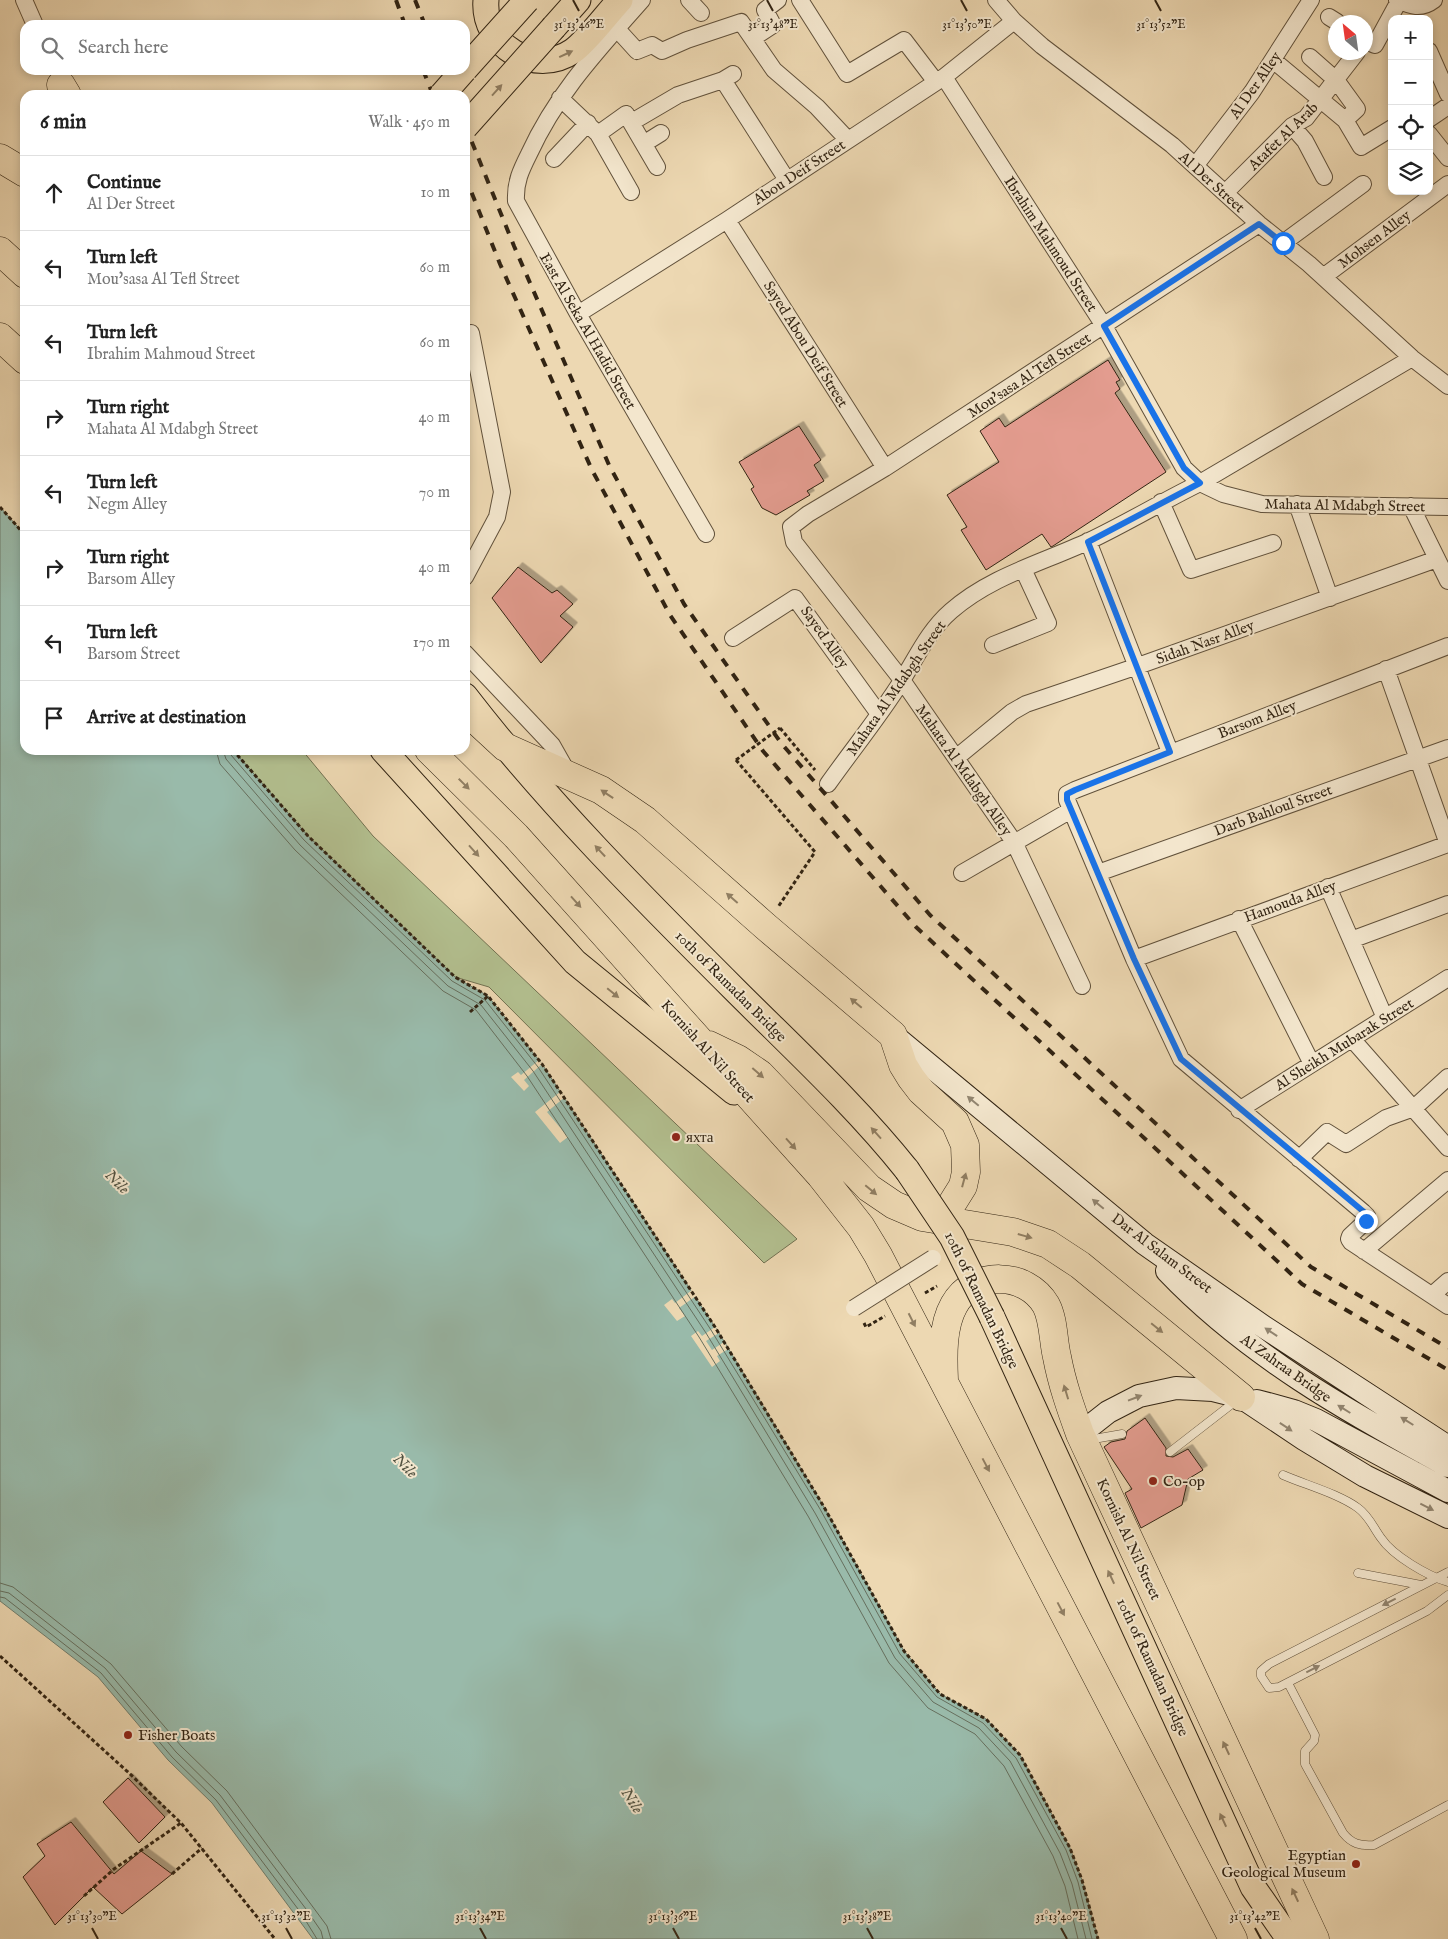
<!DOCTYPE html>
<html lang="en">
<head>
<meta charset="utf-8">
<style>
  :root { --surface:#fff; --page:#f6f6f6; --text:#222; --muted:#767676; --line:#e0e0e0 }
  body { margin:0; font-family:"IM FELL English",serif; background:var(--page); color:var(--text) }
  .controls { position:absolute; right:15px; top:15px; display:grid; overflow:hidden; border-radius:10px; box-shadow:0 2px 8px #0003 }
  .controls button { width:45px; height:45px; display:grid; place-items:center; padding:0; border:0; border-bottom:1px solid var(--line); background:var(--surface); color:var(--text); font:25px sans-serif }
  .compass { position:absolute; left:1328px; top:15px; width:45px; height:45px; border-radius:50%; background:var(--surface); box-shadow:0 2px 8px #0003; rotate:331deg }
  .stop { position:absolute; width:15px; height:15px; margin:-11px; border:4px solid #1a73e8; border-radius:50%; background:#fff }
  .stop.end { background:#1a73e8; border-color:#fff; box-shadow:0 1px 5px #0008 }
  .list { margin:0; padding:0; list-style:none }
  h2 { display:flex; justify-content:space-between; align-items:center; height:65px; margin:0; padding:0 20px; font-size:21px }
  h2 small { font-size:16px; font-weight:400; color:var(--muted) }
  .list li { display:grid; grid-template-columns:32px 1fr auto; gap:15px; align-items:center; box-sizing:border-box; height:75px; padding:0 20px; border-top:1px solid var(--line) }
  .list b { display:block; font-size:19px; white-space:nowrap }
  .list p { margin:0; font-size:16px; white-space:nowrap; color:var(--muted) }
  .list em { font-size:16px; font-style:normal; color:var(--muted) }
  .icon { flex:none; width:28px; height:28px; fill:none; stroke:currentColor; stroke-width:2; stroke-linecap:round; stroke-linejoin:round }
  .map { position:relative; flex:none; width:1448px; height:1939px; overflow:hidden }
  .search { position:absolute; background:var(--surface); box-shadow:0 2px 8px #0003; left:20px; top:20px; width:450px; height:55px; display:flex; align-items:center; gap:12px; box-sizing:border-box; padding:0 18px; border-radius:15px; color:var(--muted); font-size:19px }
  .panel { position:absolute; background:var(--surface); box-shadow:0 2px 8px #0003; left:20px; top:90px; width:450px; height:665px; border-radius:15px }
  .map>svg:first-child { display:block }
  .green { fill:#b3c090; stroke:#727252 }
  .water { fill:#99baaa; stroke:#707e6e }
  .pier { fill:#edd8b2 }
  .lines { fill:none; stroke-linecap:round; stroke-linejoin:round }
  .shore { stroke:#666f5e; stroke-width:1 }
  .building { fill:#e39c8f; stroke:#322413; filter:url(#shadow) }
  .lane-casing { stroke:#61513b; stroke-width:9 }
  .street-casing { stroke:#61513b; stroke-width:18 }
  .secondary-casing { stroke:#322413; stroke-width:24 }
  .primary-casing { stroke:#322413; stroke-width:27 }
  .highway-casing { stroke:#322413; stroke-width:29 }
  .path { stroke:#322413; stroke-width:3; stroke-dasharray:4 2.5; stroke-linecap:butt }
  .lane { stroke:#f3e6cd; stroke-width:8 }
  .street { stroke:#f3e6cd; stroke-width:16 }
  .secondary { stroke:#f3e6cd; stroke-width:22 }
  .primary { stroke:#edd8b2; stroke-width:25 }
  .highway { stroke:#edd8b2; stroke-width:28 }
  .rail { stroke:#322413; stroke-width:4; stroke-dasharray:9 9; stroke-linecap:butt }
  .street-bridge-casing { stroke:#61513b; stroke-width:18; stroke-linecap:butt }
  .primary-bridge-casing { stroke:#322413; stroke-width:27; stroke-linecap:butt }
  .path-bridge { stroke:#322413; stroke-width:3; stroke-dasharray:4 2.5; stroke-linecap:butt }
  .street-bridge { stroke:#f3e6cd; stroke-width:16 }
  .primary-bridge { stroke:#edd8b2; stroke-width:25 }
  .oneway { fill:#907e62 }
  .oneway2 { fill:#928570 }
  .route { stroke:#1a73e8; stroke-width:6 }
  .ticks { fill:none; stroke:#322413; stroke-width:2 }
  .poi-dot { fill:#8f2418; stroke:#f3e6cd; stroke-width:2 }
  .labels { text-anchor:middle; stroke-width:4; stroke-linejoin:round; paint-order:stroke }
  .street-label { font-size:15px; fill:#322413; stroke:#f3e6cd }
  .poi-label { font-size:15px; fill:#322413; stroke:#f3e6cd; text-anchor:start }
  .water-label { font-size:16px; font-style:italic; fill:#515140; stroke:#f3e6cd }
  .ticks-label { font-size:12px; text-anchor:middle; fill:#322413; stroke:#f3e6cd; stroke-width:4; stroke-linejoin:round; paint-order:stroke }
</style>
</head>
<body>
<div class="map">
<svg width="1448" height="1939" viewBox="0 0 1448 1939">
  <defs>
    <filter id="shadow"><feDropShadow dx="4.5" dy="-4.5" stdDeviation="0" flood-color="#0004"/></filter>
  </defs>
  <rect width="100%" height="100%" fill="#edd8b2"/>
  <filter id="stains"><feTurbulence type="fractalNoise" baseFrequency=".004" numOctaves="4"/><feColorMatrix values="0 0 0 0 .2 0 0 0 0 .09 0 0 0 0 .02 0 0 0 .5 -.17"/></filter>
  <radialGradient id="worn" r=".72"><stop offset=".6" stop-color="#630" stop-opacity="0"/><stop offset="1" stop-color="#630" stop-opacity=".3"/></radialGradient>
  <path class="green" d="M233,750H302L373,836L797,1239L764,1263L489,987L455,977L308,836Z"/>
  <path class="water" d="M0,507L25,535V750H233L308,836L455,977L488,996L542,1064L719,1333L824,1507L904,1651L940,1694L986,1719L1020,1755L1070,1848L1082,1880L1098,1939H313L212,1803L168,1760L98,1677L0,1601Z"/>
  <path class="pier" d="M539,1060L542,1064L524,1080L529,1086L524,1091L511,1077L518,1072L521,1075Z
    M560,1092L565,1097L547,1112L568,1137L560,1143L535,1112Z
    M692,1290L696,1296L679,1308L685,1316L677,1321L664,1305L672,1299L675,1303Z
    M715,1327L719,1333L706,1341L712,1350L724,1342L728,1349L717,1356L720,1361L712,1367L691,1336L698,1331L702,1336Z"/>
  <g class="lines">
    <path class="shore" d="M216,750L220,764L295,850L443,991L476,1010L527,1076L699,1337L808,1516L889,1663L928,1708L975,1734L1004,1766L1053,1856L1065,1886L1078,1939
      M223,750L226,759L300,845L448,986L481,1005L533,1071L706,1333L815,1513L895,1658L933,1702L979,1728L1010,1761L1060,1853L1072,1884L1086,1939
      M230,750L231,755L304,840L452,981L485,1000L538,1067L711,1330L820,1509L900,1654L937,1697L983,1723L1016,1758L1066,1850L1078,1882L1092,1939
      M0,1583L13,1587L111,1664L182,1747L227,1791L327,1926L331,1939
      M0,1591L9,1593L105,1668L176,1752L220,1795L306,1909L321,1931L323,1939
      M0,1597L5,1598L101,1673L172,1757L216,1800L301,1913L317,1939"/>
  </g>
  <path class="building" d="M1108,360L1120,380L1116,382L1120,389L1115,393L1166,472L1053,546L1051,547L1042,534L986,570L961,530L967,527L947,495L999,462L980,431L999,418L1005,427Z
    M799,426L821,460L814,465L824,481L807,491L810,495L776,515L762,508L751,489L754,487L739,462Z
    M518,567L552,593L557,590L573,604L560,616L573,627L541,663L492,598Z
    M1145,1418L1166,1448V1456L1173,1457L1188,1449L1203,1470L1188,1479L1182,1505L1141,1528L1125,1493L1132,1489L1104,1447L1111,1442L1125,1439L1127,1431Z
    M128,1778L165,1817L139,1843L103,1802Z
    M71,1822L114,1874L141,1851L172,1874L122,1914L93,1887L55,1925L23,1877L45,1856L37,1844Z"/>
  <g class="lines">
    <g class="lane-casing">
      <path id="lane" d="M1088,1440L1122,1434
        M1170,1452L1237,1400
        M1283,1475C1306,1485 1339,1494 1358,1508C1369,1516 1373,1527 1381,1538C1393,1556 1428,1576 1448,1582
        M1448,1572L1269,1664L1261,1671V1676L1269,1688L1279,1687L1427,1611L1448,1595
        M1358,1573L1421,1585
        M1288,1683L1315,1735L1314,1741L1305,1751V1764L1343,1833C1352,1844 1360,1846 1374,1845L1448,1805"/>
    </g>
    <g class="street-casing">
      <path id="street" d="M24,0L35,25
        M642,0C598,50 557,93 529,154C521,170 515,182 516,201L578,314L706,534
        M689,0L701,13
        M800,0L847,74L904,40L936,82
        M996,0L1014,21L1042,46L1172,145L1259,224L1309,264L1412,358L1448,386
        M1397,0C1411,6 1421,10 1434,0
        M1329,17L1337,22
        M617,29L637,51L652,45L662,51L687,40L741,22L774,70L817,107L848,140
        M753,38L773,25L765,10L778,0
        M1366,41L1375,45L1399,1
        M1429,51L1448,94
        M1310,57L1336,80L1357,109L1345,120
        M1273,60L1345,120L1361,147L1392,128
        M944,77L1104,326L1184,468L1200,483L1412,358
        M723,80L787,180
        M560,98L598,134L631,192
        M1429,119L1448,106
        M632,122L678,95L723,80L733,74
        M1292,126L1305,141L1324,177
        M598,134L626,114L657,167
        M1429,134L1448,158
        M645,143L661,133
        M554,159L588,123
        M1195,166L1252,92L1311,0
        M1225,193L1292,126L1306,118L1357,52
        M727,220L885,468
        M1283,243L1363,184
        M1323,277L1448,184
        M578,314L727,220L944,77L1014,21
        M1161,502L1191,570L1273,543
        M1297,504L1330,598
        M1411,506L1448,581
        M1088,541L1170,752
        M465,577L497,517L502,492L471,333
        M733,638L795,598L879,714
        M993,645L1048,623L1023,569
        M1448,646L1075,790L1067,794V800L1134,959L1181,1059L1363,1212L1367,1216L1366,1221L1350,1236L1349,1239L1351,1242L1448,1306
        M465,653L552,745L569,775
        M1386,669L1448,844
        M956,758L1012,712L1026,704L1135,667L1437,559
        M828,784C852,750 879,717 901,682C917,657 928,631 951,611C991,576 1042,563 1089,541C1127,523 1163,501 1200,483L1223,494L1262,504L1448,507
        M962,873L1071,810
        M1098,873L1448,748
        M1328,887L1385,1018
        M1239,919L1312,1064
        M1351,940L1448,904
        M1134,959L1448,844
        M1082,986L1014,842L902,680L794,542L791,527L808,514L885,468L1259,224
        M1352,1039L1448,1148
        M1239,1110L1448,978
        M1299,1159L1327,1132L1346,1144L1386,1118L1414,1108L1448,1077
        M1364,1251L1448,1180
        M1432,1295L1448,1281"/>
    </g>
    <g class="secondary-casing">
      <path id="secondary" d="M893,1035L1145,1244L1264,1327L1448,1447
        M1167,1271C1246,1354 1348,1412 1448,1466
        M1257,1401L1294,1411L1316,1420L1448,1491
        M1080,1434L1108,1412L1139,1396L1176,1388L1213,1390L1241,1397L1304,1439L1365,1476L1448,1517"/>
    </g>
    <g class="primary-casing">
      <path id="primary" d="M486,0C482,46 535,77 573,51C587,41 607,14 620,0
        M554,27L578,0
        M465,696C546,801 641,896 735,990C794,1049 855,1105 907,1170
        M383,750L575,962L734,1092
        M992,1317L1253,1887L1289,1939"/>
    </g>
    <g class="highway-casing">
      <path id="highway" d="M61,85L67,95
        M0,158L25,173
        M0,251L25,274
        M0,337L25,360
        M465,710L505,747L601,790L645,820L765,926L893,1035L903,1065L911,1078L921,1091L955,1122L965,1145L966,1172L963,1186L948,1210L937,1219
        M429,750L516,836L821,1176L861,1227L878,1255L1233,1939
        M709,1045L738,1059L760,1074L869,1188L894,1205L922,1217L1013,1232L1048,1244L1080,1265L1241,1397
        M944,1380C943,1356 942,1326 954,1305C973,1270 1026,1271 1046,1305C1054,1320 1053,1341 1057,1357C1062,1384 1071,1409 1080,1434L1315,1939"/>
    </g>
    <path class="path" d="M0,507L25,535
      M780,728L815,770
      M233,750L308,836L455,977L488,996L542,1064L715,1327L824,1507L904,1651L940,1694L986,1719L1020,1755L1070,1848L1082,1880L1098,1939
      M736,760L815,852L778,907
      M470,1012L488,996
      M925,1293L937,1286
      M864,1323L866,1327L885,1316
      M0,1656L129,1773L181,1823L275,1939
      M172,1874L202,1848
      M84,1896L114,1869L181,1823"/>
    <use href="#lane" class="lane"/>
    <use href="#street" class="street"/>
    <use href="#secondary" class="secondary"/>
    <use href="#primary" class="primary"/>
    <use href="#highway" class="highway"/>
    <path class="rail" d="M396,0L405,25
      M415,0L425,25
      M423,70L433,95
      M443,70L453,95
      M465,125L514,246L609,465L684,604L781,743L930,915L1311,1267L1448,1348
      M465,176L500,264L592,470L670,615L763,751L916,927L1302,1284L1448,1370"/>
    <g class="street-bridge-casing">
      <path id="street-bridge" d="M854,1308L933,1258"/>
    </g>
    <g class="primary-bridge-casing">
      <path id="primary-bridge" d="M465,69L527,0
        M442,95L464,70
        M465,127L554,27
        M907,1170L952,1237L992,1317"/>
    </g>
    <path class="path-bridge" d="M736,760L780,728"/>
    <use href="#street-bridge" class="street-bridge"/>
    <use href="#primary-bridge" class="primary-bridge"/>
  </g>
  <defs><path id="oneway-solid" d="M-6-.8H1V-3.2L6.5 0L1 3.2V.8H-6Z" transform="scale(1.25)"/></defs>
  <g class="oneway">
    <use href="#oneway-solid" transform="translate(566 54) rotate(-25)"/>
    <use href="#oneway-solid" transform="translate(497 90) rotate(-48)"/>
    <use href="#oneway-solid" transform="translate(464 784) rotate(45)"/>
    <use href="#oneway-solid" transform="translate(607 794) rotate(-146)"/>
    <use href="#oneway-solid" transform="translate(474 851) rotate(48)"/>
    <use href="#oneway-solid" transform="translate(600 851) rotate(-133)"/>
    <use href="#oneway-solid" transform="translate(732 898) rotate(-139)"/>
    <use href="#oneway-solid" transform="translate(576 902) rotate(48)"/>
    <use href="#oneway-solid" transform="translate(613 993) rotate(39)"/>
    <use href="#oneway-solid" transform="translate(856 1003) rotate(-140)"/>
    <use href="#oneway-solid" transform="translate(758 1073) rotate(41)"/>
    <use href="#oneway-solid" transform="translate(876 1133) rotate(-132)"/>
    <use href="#oneway-solid" transform="translate(791 1144) rotate(48)"/>
    <use href="#oneway-solid" transform="translate(964 1180) rotate(-75)"/>
    <use href="#oneway-solid" transform="translate(871 1190) rotate(40)"/>
    <use href="#oneway-solid" transform="translate(1025 1236) rotate(16)"/>
    <use href="#oneway-solid" transform="translate(912 1320) rotate(63)"/>
    <use href="#oneway-solid" transform="translate(1157 1328) rotate(39)"/>
    <use href="#oneway-solid" transform="translate(1066 1392) rotate(-107)"/>
    <use href="#oneway-solid" transform="translate(986 1465) rotate(62)"/>
    <use href="#oneway-solid" transform="translate(1111 1577) rotate(-115)"/>
    <use href="#oneway-solid" transform="translate(1061 1609) rotate(62)"/>
    <use href="#oneway-solid" transform="translate(1226 1748) rotate(-115)"/>
    <use href="#oneway-solid" transform="translate(1223 1820) rotate(-115)"/>
    <use href="#oneway-solid" transform="translate(1295 1895) rotate(-115)"/>
  </g>
  <g class="oneway2">
    <use href="#oneway-solid" transform="translate(973 1101) rotate(-140)"/>
    <use href="#oneway-solid" transform="translate(1098 1204) rotate(-140)"/>
    <use href="#oneway-solid" transform="translate(1271 1332) rotate(-146)"/>
    <use href="#oneway-solid" transform="translate(1135 1398) rotate(-21)"/>
    <use href="#oneway-solid" transform="translate(1344 1409) rotate(-148)"/>
    <use href="#oneway-solid" transform="translate(1407 1421) rotate(-148)"/>
    <use href="#oneway-solid" transform="translate(1286 1427) rotate(34)"/>
    <use href="#oneway-solid" transform="translate(1427 1507) rotate(27)"/>
    <use href="#oneway-solid" transform="translate(1389 1602) rotate(153)"/>
    <use href="#oneway-solid" transform="translate(1313 1669) rotate(-27)"/>
  </g>
  <g class="lines">
    <path class="route" d="M1283,243L1259,224L1104,326L1184,468L1200,483L1088,542L1170,752L1075,790L1067,794V800L1134,959L1181,1059L1364,1212L1367,1216L1366,1221"/>
  </g>
  <path class="ticks" d="M573,0L579,11M767,0L773,11M961,0L967,11M1155,0L1161,11M92,1928L98,1939M286,1928L292,1939M480,1928L486,1939M673,1928L679,1939M867,1928L873,1939M1061,1928L1067,1939M1255,1928L1261,1939"/>
  <g class="poi-dot">
    <circle cx="676" cy="1137" r="5"/>
    <circle cx="1153" cy="1481" r="5"/>
    <circle cx="128" cy="1735" r="5"/>
    <circle cx="1356" cy="1864" r="5"/>
  </g>
  <g class="labels">
    <g class="street-label">
      <text transform="translate(1255 85) rotate(-55)" y="5">Al Der Alley</text>
      <text transform="translate(1283 136) rotate(-44)" y="5">Atafet Al Arab</text>
      <text transform="translate(799 172) rotate(-33)" y="5">Abou Deif Street</text>
      <text transform="translate(1212 182) rotate(42)" y="5">Al Der Street</text>
      <text transform="translate(1374 239) rotate(-37)" y="5">Mohsen Alley</text>
      <text transform="translate(1051 244) rotate(57)" y="5">Ibrahim Mahmoud Street</text>
      <text transform="translate(588 331) rotate(60)" y="5">East Al Seka Al Hadid Street</text>
      <text transform="translate(806 344) rotate(58)" y="5">Sayed Abou Deif Street</text>
      <text transform="translate(1029 375) rotate(-33)" y="5">Mou'sasa Al Tefl Street</text>
      <text transform="translate(1345 505) rotate(1)" y="5">Mahata Al Mdabgh Street</text>
      <text transform="translate(825 637) rotate(55)" y="5">Sayed Alley</text>
      <text transform="translate(1205 642) rotate(-20)" y="5">Sidah Nasr Alley</text>
      <text transform="translate(896 688) rotate(-55)" y="5">Mahata Al Mdabgh Street</text>
      <text transform="translate(1257 719) rotate(-21)" y="5">Barsom Alley</text>
      <text transform="translate(964 770) rotate(55)" y="5">Mahata Al Mdabgh Alley</text>
      <text transform="translate(1273 810) rotate(-20)" y="5">Darb Bahloul Street</text>
      <text transform="translate(1290 901) rotate(-20)" y="5">Hamouda Alley</text>
      <text transform="translate(731 986) rotate(45)" y="5">10th of Ramadan Bridge</text>
      <text transform="translate(1344 1044) rotate(-32)" y="5">Al Sheikh Mubarak Street</text>
      <text transform="translate(708 1051) rotate(48)" y="5">Kornish Al Nil Street</text>
      <text transform="translate(1162 1253) rotate(37)" y="5">Dar Al Salam Street</text>
      <text transform="translate(982 1300) rotate(64)" y="5">10th of Ramadan Bridge</text>
      <text transform="translate(1286 1368) rotate(35)" y="5">Al Zahraa Bridge</text>
      <text transform="translate(1129 1539) rotate(65)" y="5">Kornish Al Nil Street</text>
      <text transform="translate(1153 1667) rotate(65)" y="5">10th of Ramadan Bridge</text>
    </g>
    <g class="poi-label">
      <text x="686" y="1142">яхта</text>
      <text x="1163" y="1486">Co-op</text>
      <text x="138" y="1740">Fisher Boats</text>
      <text x="1346" y="1860" text-anchor="end">Egyptian<tspan x="1346" dy="17">Geological Museum</tspan></text>
    </g>
    <g class="water-label">
      <text transform="translate(118 1181) rotate(45)" y="6">Nile</text>
      <text transform="translate(406 1465) rotate(45)" y="6">Nile</text>
      <text transform="translate(633 1800) rotate(57)" y="6">Nile</text>
    </g>
  </g>
  <g class="ticks-label">
    <text x="579" y="28">31°13'46"E</text>
    <text x="773" y="28">31°13'48"E</text>
    <text x="967" y="28">31°13'50"E</text>
    <text x="1161" y="28">31°13'52"E</text>
    <text x="92" y="1920">31°13'30"E</text>
    <text x="286" y="1920">31°13'32"E</text>
    <text x="480" y="1920">31°13'34"E</text>
    <text x="673" y="1920">31°13'36"E</text>
    <text x="867" y="1920">31°13'38"E</text>
    <text x="1061" y="1920">31°13'40"E</text>
    <text x="1255" y="1920">31°13'42"E</text>
  </g>
  <rect width="100%" height="100%" filter="url(#stains)"/>
  <rect width="100%" height="100%" fill="url(#worn)"/>
</svg>
<div class="controls">
<button>+</button>
<button>−</button>
<button><svg class="icon" aria-label="locate" viewBox="0 0 24 24"><circle cx="12" cy="12" r="6"/><path d="M12 2v4M12 18v4M2 12h4M18 12h4"/></svg></button>
<button><svg class="icon" aria-label="layers" viewBox="0 0 24 24"><path d="M12 4l9 5-9 5-9-5zM3 14l9 5 9-5"/></svg></button>
</div>
<svg class="compass" viewBox="-18 -18 36 36"><path d="M0-13l5 13h-10z" fill="#e53935"/><path d="M0 13l5-13h-10z" fill="#767676"/></svg>
<div class="stop" style="left:1283px;top:243px"></div>
<div class="stop end" style="left:1366px;top:1221px"></div>
<div class="search"><svg class="icon" aria-label="search" viewBox="0 0 24 24"><circle cx="10" cy="10" r="6"/><path d="M15 15l6 6"/></svg>Search here</div>
<section class="panel">
<h2>6 min<small>Walk · 450 m</small></h2>
<ul class="list">
<li><svg class="icon" aria-label="ahead" viewBox="0 0 24 24"><path d="M12 20V5M6 11l6-6 6 6"/></svg><div><b>Continue</b><p>Al Der Street</p></div><em>10 m</em></li>
<li><svg class="icon" aria-label="left" viewBox="0 0 24 24"><path d="M17 20v-9H6M10 6l-5 5 5 5"/></svg><div><b>Turn left</b><p>Mou'sasa Al Tefl Street</p></div><em>60 m</em></li>
<li><svg class="icon" aria-label="left" viewBox="0 0 24 24"><path d="M17 20v-9H6M10 6l-5 5 5 5"/></svg><div><b>Turn left</b><p>Ibrahim Mahmoud Street</p></div><em>60 m</em></li>
<li><svg class="icon" aria-label="right" viewBox="0 0 24 24"><path d="M7 20v-9h11M14 6l5 5-5 5"/></svg><div><b>Turn right</b><p>Mahata Al Mdabgh Street</p></div><em>40 m</em></li>
<li><svg class="icon" aria-label="left" viewBox="0 0 24 24"><path d="M17 20v-9H6M10 6l-5 5 5 5"/></svg><div><b>Turn left</b><p>Negm Alley</p></div><em>70 m</em></li>
<li><svg class="icon" aria-label="right" viewBox="0 0 24 24"><path d="M7 20v-9h11M14 6l5 5-5 5"/></svg><div><b>Turn right</b><p>Barsom Alley</p></div><em>40 m</em></li>
<li><svg class="icon" aria-label="left" viewBox="0 0 24 24"><path d="M17 20v-9H6M10 6l-5 5 5 5"/></svg><div><b>Turn left</b><p>Barsom Street</p></div><em>170 m</em></li>
<li><svg class="icon" aria-label="arrive" viewBox="0 0 24 24"><path d="M6 21V4h12l-3 4 3 4H6"/></svg><div><b>Arrive at destination</b></div></li>
</ul>
</section>
</div>
</body>
</html>
